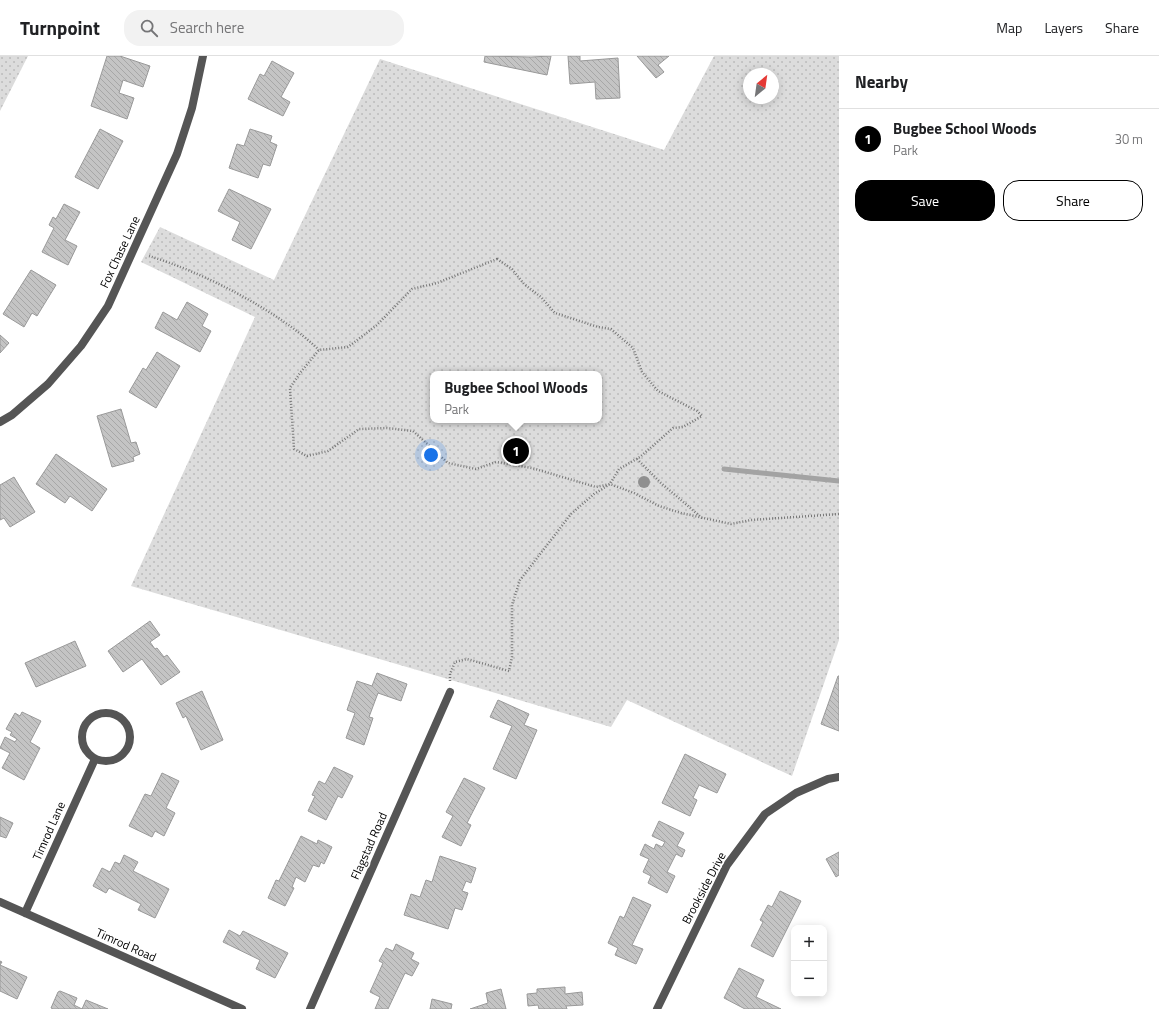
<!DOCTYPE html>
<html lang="en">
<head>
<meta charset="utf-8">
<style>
  :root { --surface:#fff; --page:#f2f2f2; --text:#202124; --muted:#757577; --line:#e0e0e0; --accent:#000 }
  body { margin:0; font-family:"Titillium Web",sans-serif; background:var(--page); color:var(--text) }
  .controls { position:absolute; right:12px; bottom:12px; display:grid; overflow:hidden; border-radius:8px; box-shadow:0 2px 10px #0003 }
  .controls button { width:36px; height:36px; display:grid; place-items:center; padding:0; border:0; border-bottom:1px solid var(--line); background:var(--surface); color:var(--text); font:20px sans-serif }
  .compass { position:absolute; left:743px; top:12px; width:36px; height:36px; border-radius:50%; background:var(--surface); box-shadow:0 2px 10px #0003; rotate:29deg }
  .you { position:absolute; left:431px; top:399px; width:14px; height:14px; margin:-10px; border:3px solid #fff; border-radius:50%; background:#1a73e8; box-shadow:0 0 0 6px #1a73e833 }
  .badge { display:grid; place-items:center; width:26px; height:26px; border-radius:50%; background:var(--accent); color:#fff; font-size:13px; font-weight:700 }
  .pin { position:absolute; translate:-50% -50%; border:2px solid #fff; box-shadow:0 1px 4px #0006 }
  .popup { position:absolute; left:430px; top:315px; width:172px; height:52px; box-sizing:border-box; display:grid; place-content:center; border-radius:8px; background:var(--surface); filter:drop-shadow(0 1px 3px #0005); font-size:13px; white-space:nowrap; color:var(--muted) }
  .popup b { font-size:15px; color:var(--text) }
  .popup::after { content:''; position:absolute; left:50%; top:100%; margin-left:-8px; border:8px solid transparent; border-top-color:var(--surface) }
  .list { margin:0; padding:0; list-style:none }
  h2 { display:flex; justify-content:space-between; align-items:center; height:52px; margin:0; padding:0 16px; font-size:17px }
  h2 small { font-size:13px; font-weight:400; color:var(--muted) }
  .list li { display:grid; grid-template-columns:26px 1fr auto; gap:12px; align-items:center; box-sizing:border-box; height:60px; padding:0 16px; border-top:1px solid var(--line) }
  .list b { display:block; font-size:15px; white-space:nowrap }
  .list p { margin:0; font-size:13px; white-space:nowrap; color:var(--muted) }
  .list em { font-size:13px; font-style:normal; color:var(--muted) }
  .actions { display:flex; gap:8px; padding:12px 16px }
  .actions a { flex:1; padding:9px 0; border:1px solid var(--accent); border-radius:16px; text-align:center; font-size:14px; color:var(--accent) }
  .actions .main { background:var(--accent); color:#fff }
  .icon { flex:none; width:22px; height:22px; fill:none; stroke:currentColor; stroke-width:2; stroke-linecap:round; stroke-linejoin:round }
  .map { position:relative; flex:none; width:839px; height:953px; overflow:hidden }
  header { display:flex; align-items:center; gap:24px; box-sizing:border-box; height:56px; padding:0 20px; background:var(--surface); border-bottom:1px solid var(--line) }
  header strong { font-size:19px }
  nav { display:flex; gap:22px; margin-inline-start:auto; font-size:14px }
  .search { width:280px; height:36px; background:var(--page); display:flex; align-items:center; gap:10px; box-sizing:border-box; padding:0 14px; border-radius:16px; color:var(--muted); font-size:15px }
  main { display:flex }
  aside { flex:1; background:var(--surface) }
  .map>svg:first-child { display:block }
  .park { fill:url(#park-dots); fill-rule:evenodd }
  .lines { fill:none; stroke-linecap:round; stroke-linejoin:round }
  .stream { stroke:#a3a3a3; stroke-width:5 }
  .building { fill:url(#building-back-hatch); stroke:#999 }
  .path { stroke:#777; stroke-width:2.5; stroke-dasharray:1 2; stroke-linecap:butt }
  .street { stroke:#555; stroke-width:8 }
  .tree { fill:#8f8f8f }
  .labels { text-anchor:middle; stroke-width:3.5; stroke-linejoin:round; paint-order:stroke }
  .street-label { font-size:12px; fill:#000; stroke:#fff }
</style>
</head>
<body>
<header>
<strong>Turnpoint</strong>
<div class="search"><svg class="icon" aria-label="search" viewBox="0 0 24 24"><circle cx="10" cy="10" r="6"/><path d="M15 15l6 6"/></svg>Search here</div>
<nav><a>Map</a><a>Layers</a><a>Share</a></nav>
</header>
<main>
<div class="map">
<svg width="839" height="953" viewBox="0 0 839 953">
  <defs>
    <pattern id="park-dots" width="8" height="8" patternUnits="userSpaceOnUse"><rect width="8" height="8" fill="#dcdcdc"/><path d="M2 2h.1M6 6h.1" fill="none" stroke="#bbb" stroke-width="1.8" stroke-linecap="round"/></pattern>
    <pattern id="building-back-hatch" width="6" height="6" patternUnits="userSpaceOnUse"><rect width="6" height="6" fill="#c4c4c4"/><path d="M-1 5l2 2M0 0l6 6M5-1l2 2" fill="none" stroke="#a7a7a7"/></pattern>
  </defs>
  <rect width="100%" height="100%" fill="#fff"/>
  <path class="park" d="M0,0H28L0,55Z
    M714,0H839V584L792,720L627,644L611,671L131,530L255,261L141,206L160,171L274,224L380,3L664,94ZM749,18H773V42H749ZM433,318H599V364H433Z"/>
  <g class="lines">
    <path class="stream" d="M724,413L839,425"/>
  </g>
  <path class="building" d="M107,0H120L150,10L143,31L123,24L119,37L134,42L127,63L91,50Z
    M485,0L531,1L551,0L547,19L484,6Z
    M568,0H580V5L618,2L620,42L596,43L595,26L570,28Z
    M637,0H669L658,9L664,16L656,22Z
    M272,5L294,17L281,41L290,46L283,60L248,43L260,18L264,20Z
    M100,73L123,85L98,133L75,121Z
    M250,73L272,80L270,86L277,89L270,110L263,108L258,122L229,112L237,88L244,90Z
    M229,133L271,153L251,193L232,184L240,166L218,155Z
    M64,148L80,156L65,184L77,190L68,209L42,196L54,172L49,169L53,161L56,163Z
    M31,214L56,229L37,260L32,257L24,271L3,258Z
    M187,246L208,258L202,270L211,275L200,296L155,272L163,256L177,264Z
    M0,279L9,287L0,297Z
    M157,296L180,310L156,352L129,336L143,312L146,314Z
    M121,353L131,387L136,386L140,398L133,401L134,405L112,411L97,360Z
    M56,398L107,433L92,455L70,440L65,447L36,428Z
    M14,421L35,456L10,471L4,462L0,464V429Z
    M150,565L160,579L150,586L155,593L157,592L164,601L167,599L180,616L161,629L142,603L123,616L108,595Z
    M75,585L86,610L36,631L25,607Z
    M377,617L407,628L401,645L378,637L369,661L373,662L364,689L346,682L355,657L347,654L357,625L372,630Z
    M838,620H839V675L821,668Z
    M202,635L223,684L201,694L186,660L183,662L176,647Z
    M498,644L529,658L524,669L537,674L516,723L493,713L512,670L490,661Z
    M22,656L41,665L30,686L40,692L24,724L2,712L10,697L0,692L5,681L15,686L17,683L10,679L12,676L6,673L15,657L20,660Z
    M685,698L726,718L717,737L699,729L693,742L697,744L690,760L662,747Z
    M334,711L353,720L342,742L338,740L326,764L308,755L315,740L312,739L319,725L325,728Z
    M162,717L179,725L166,752L175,757L164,780L155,775L152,781L129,770L145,738L151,740Z
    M464,722L485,732L467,767L471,769L461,790L442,781L453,760L446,756Z
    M0,761L13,767L6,782L0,780Z
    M659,765L684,777L677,790L685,794L682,801L676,798L667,816L675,820L667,837L648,827L651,820L643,816L649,803L640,799L645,788L654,793L656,788L662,791L665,786L652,780Z
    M301,780L317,788L318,784L332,791L324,808L321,806L319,811L313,809L305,826L296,821L292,831L294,832L285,850L268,842L276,824L279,825Z
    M839,796V819L836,821L826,803Z
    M124,799L138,806L133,815L169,833L155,862L138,854L141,848L109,832L106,837L93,830L102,812L110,816L115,806L120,808Z
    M440,800L476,812L471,827L466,825L462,835L468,837L462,854L455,852L448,873L404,859L411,838L420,841L426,824L432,826Z
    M780,835L801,845L773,901L751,890L763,866L760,864L768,849L772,851Z
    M633,841L651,849L632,889L643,893L636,908L615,899L618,892L608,887L620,860L624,862Z
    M229,874L240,880L243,875L288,897L275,922L256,913L260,904L223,886Z
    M396,888L414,897L411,903L419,907L412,920L405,917L388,953H375L380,941L370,936L383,907L379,905L386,892L393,895Z
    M0,905L2,906L0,909L27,921L17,943L0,935Z
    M739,912L764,924L756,941L781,953H745L724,942Z
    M565,931V938L582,936L583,949L566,950L567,953H539L538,949L528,950L527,938L537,937V933Z
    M501,933L506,953H470L488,947L486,937Z
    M60,935L77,942L74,949L82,953L86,944L108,953H53L51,952L58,936Z
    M432,943L452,948L451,953H430Z"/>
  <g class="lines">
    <path class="path" d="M149,200C203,216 280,256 319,294
      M497,203L512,213L524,228L541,241L555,257L598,271L611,273L633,292L642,316L658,335L697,355L702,360L683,371L673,372L640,401L619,413L610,428L596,431L532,412L496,406L476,413L448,407L413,375L387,372L359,373L328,395L307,400L294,393L290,332L300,317L319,294L348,291L377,269L412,233L437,227Z
      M637,403L661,427L702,462
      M450,625V618L455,606L467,603L509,615L512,601V549L520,524L571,458L594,438L610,428L634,437L659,450L681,457L731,468L751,464L839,458"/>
    <path class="street" d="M0,366L12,359L48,328L81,290L108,250L177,98L192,52L203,0
      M82 681a24 24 0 1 1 48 0a24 24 0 1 1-48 0Z
      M0,846L242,953
      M25,857L95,703
      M310,953L450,636
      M657,953L727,809L765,758L796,737L828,723L839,721"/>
  </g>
  <circle class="tree" cx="644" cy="426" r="6"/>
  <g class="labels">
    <g class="street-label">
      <text transform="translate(120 196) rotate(-65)" y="4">Fox Chase Lane</text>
      <text transform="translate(49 775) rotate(-66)" y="4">Timrod Lane</text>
      <text transform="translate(369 790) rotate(-66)" y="4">Flagstad Road</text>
      <text transform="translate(704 832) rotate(-62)" y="4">Brookside Drive</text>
      <text transform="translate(126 889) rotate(24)" y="4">Timrod Road</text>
    </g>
  </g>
</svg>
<div class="controls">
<button>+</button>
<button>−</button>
</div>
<svg class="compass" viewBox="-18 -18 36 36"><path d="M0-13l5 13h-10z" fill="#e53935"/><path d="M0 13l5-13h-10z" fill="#757577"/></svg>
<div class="you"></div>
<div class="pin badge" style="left:516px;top:395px">1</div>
<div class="popup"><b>Bugbee School Woods</b>Park</div>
</div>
<aside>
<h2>Nearby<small></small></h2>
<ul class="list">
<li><span class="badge">1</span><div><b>Bugbee School Woods</b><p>Park</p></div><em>30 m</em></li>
</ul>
<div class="actions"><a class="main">Save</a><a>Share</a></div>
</aside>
</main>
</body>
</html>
